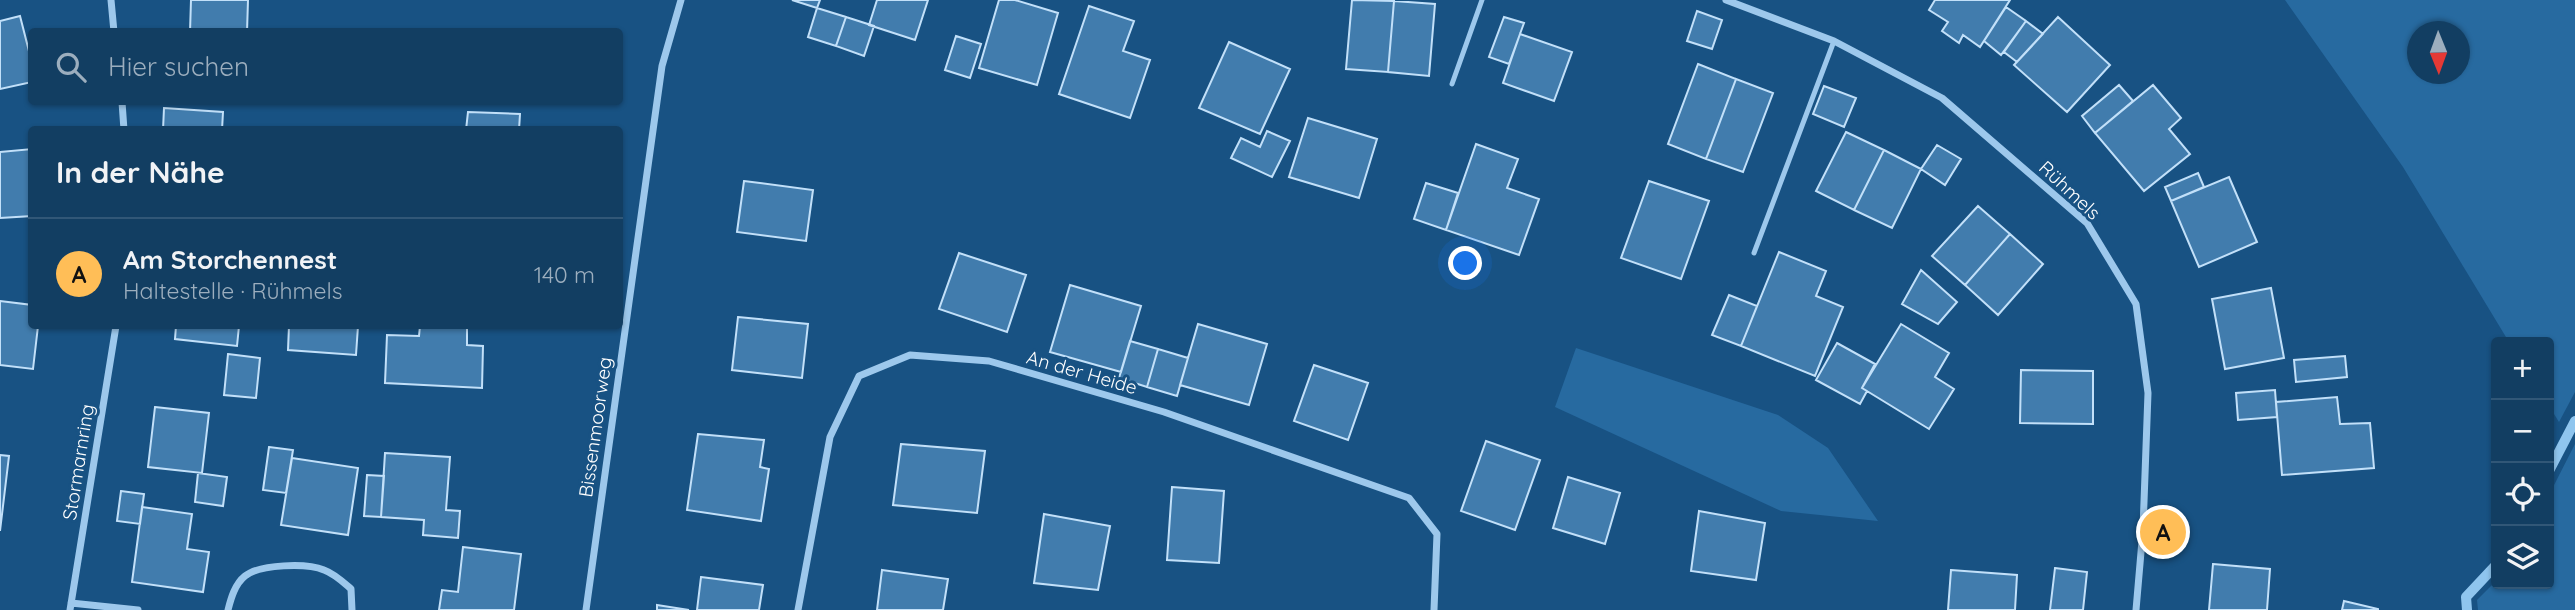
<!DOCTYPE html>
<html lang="de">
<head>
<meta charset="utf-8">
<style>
  :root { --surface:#123e62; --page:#1b4568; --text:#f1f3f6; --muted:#9caebe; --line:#315777; --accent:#ffbe57 }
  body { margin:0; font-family:Quicksand,sans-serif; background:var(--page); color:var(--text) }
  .controls { position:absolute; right:21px; bottom:21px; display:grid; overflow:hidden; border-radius:7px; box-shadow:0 2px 5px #0004 }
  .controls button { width:63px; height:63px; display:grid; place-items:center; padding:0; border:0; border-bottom:2px solid var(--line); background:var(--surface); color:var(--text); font:35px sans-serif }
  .compass { position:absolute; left:2407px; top:21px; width:63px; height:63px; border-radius:50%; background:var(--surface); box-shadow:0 2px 5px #0004; rotate:179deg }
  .you { position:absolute; left:1466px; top:264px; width:24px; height:24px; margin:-18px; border:5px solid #fff; border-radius:50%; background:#1a73e8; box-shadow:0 0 0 10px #1a73e833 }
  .badge { display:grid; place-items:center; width:46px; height:46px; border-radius:50%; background:var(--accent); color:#111; font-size:23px; font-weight:700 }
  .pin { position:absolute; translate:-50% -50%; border:4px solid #fff; box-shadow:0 2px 7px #0006 }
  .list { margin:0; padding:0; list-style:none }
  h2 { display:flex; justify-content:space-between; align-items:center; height:91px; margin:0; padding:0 28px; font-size:30px }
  h2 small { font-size:23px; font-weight:400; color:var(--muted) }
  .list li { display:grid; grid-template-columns:46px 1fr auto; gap:21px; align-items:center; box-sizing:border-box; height:112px; padding:0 28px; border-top:2px solid var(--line) }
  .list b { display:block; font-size:26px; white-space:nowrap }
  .list p { margin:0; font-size:23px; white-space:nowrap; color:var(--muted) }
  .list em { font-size:23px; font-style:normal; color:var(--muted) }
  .icon { flex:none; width:38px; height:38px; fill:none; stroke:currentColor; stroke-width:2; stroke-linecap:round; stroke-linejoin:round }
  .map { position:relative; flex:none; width:2575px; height:610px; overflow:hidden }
  .search { position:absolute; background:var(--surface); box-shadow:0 2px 5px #0004; left:28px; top:28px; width:595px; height:77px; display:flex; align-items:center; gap:18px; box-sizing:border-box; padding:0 24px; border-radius:7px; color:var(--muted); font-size:26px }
  .panel { position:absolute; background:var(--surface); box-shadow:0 2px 5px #0004; left:28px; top:126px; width:595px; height:203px; border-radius:7px }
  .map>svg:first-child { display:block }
  .green { fill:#276aa0; fill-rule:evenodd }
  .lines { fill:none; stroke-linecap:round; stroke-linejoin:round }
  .stream { stroke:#8fc5ee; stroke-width:10 }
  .building { fill:#417cad; stroke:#c2e0f9; stroke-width:2 }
  .lane { stroke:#9dc8ec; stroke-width:5 }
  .street { stroke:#9dc8ec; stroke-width:7 }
  .labels { text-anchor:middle; stroke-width:6; stroke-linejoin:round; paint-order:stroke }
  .street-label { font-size:19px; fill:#fff; stroke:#185283 }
</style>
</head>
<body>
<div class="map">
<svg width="2575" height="610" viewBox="0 0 2575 610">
  <rect width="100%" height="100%" fill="#185283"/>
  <path class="green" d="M2285,0H2575V392L2559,422L2549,406V342H2509L2403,167ZM2418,32H2460V74H2418Z
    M1576,348L1778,415L1828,448L1878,521L1781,511L1555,407Z
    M2575,444V610H2478L2477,600L2496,581V584H2549V495Z"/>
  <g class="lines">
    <path class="stream" d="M2549,471L2575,421
      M2467,610L2466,597L2496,565"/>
  </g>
  <path class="building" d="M191,0H248L247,32H190Z
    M792,0H820L817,8Z
    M877,0H928L915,40L869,25Z
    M999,0H1015L1058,13L1037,85L979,68Z
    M1352,0L1394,1L1388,72L1346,69Z
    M1935,0H2010L1980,47L1963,35L1959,43L1942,31L1948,22L1929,10Z
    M1394,1L1435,4L1429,76L1388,72Z
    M1089,6L1134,21L1123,51L1150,60L1130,118L1059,94Z
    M2006,7L2026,21L2001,55L1984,41Z
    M817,8L846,17L836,46L808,37Z
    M1697,11L1722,20L1712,49L1687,41Z
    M20,16L32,63V82L0,89V21Z
    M846,17L874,26L864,56L836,46Z
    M1504,17L1524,23L1509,64L1489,57Z
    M2058,17L2110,65L2067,112L2014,65Z
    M2026,21L2043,34L2017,62L2004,52Z
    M1520,34L1572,52L1554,101L1503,83Z
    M956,36L981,44L970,78L945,70Z
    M1229,42L1290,69L1260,134L1199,108Z
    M1698,64L1736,79L1706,159L1668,144Z
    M1736,79L1773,93L1743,172L1706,159Z
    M2119,85L2133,101L2095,133L2082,116Z
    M2153,85L2181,118L2169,129L2190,154L2144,191L2095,133Z
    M1824,86L1856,98L1844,127L1813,114Z
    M164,108L223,112L222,130H163Z
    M468,112L520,114L519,130H466Z
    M1308,118L1377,139L1359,198L1289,177Z
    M1267,131L1290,141L1272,177L1231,158L1241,138L1260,147Z
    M1846,132L1884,150L1854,210L1816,191Z
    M1476,144L1518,159L1507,188L1539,199L1519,255L1446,230Z
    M1937,145L1961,159L1945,185L1921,169Z
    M32,149V216L0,218V152Z
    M1884,150L1921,169L1892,228L1854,210Z
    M2198,173L2204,187L2171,201L2165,187Z
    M2229,177L2257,242L2199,267L2171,201Z
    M744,181L813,190L806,241L737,232Z
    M1649,181L1709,201L1681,279L1621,258Z
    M1426,183L1458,193L1446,230L1414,219Z
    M1978,206L2010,234L1965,285L1932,256Z
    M2010,234L2043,264L1998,315L1965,285Z
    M1779,252L1826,271L1816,296L1843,307L1815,376L1741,346Z
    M959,253L1026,275L1007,332L939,309Z
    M1921,270L1957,302L1938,324L1902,304Z
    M1070,285L1141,306L1121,372L1050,352Z
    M2271,288L2284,358L2225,369L2212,299Z
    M1729,295L1757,306L1741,346L1712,335Z
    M0,301L32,305V326H38L33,369L0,365Z
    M738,317L808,324L802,378L732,370Z
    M1198,324L1267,344L1249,405L1180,385Z
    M1901,324L1949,353L1935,377L1954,389L1929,429L1862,388Z
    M176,326H239L237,346L175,339Z
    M289,326H358L356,355L288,350Z
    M420,326H467V345L483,346L482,388L385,383L387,335L419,336Z
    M1130,341L1158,349L1147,387L1119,378Z
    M1837,343L1875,364L1862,388L1867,391L1860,404L1816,380Z
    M1158,349L1188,358L1177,396L1147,387Z
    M228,354L260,358L256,398L224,395Z
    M2345,356L2347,377L2296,382L2294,360Z
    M1314,365L1368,383L1348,440L1294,421Z
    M2021,370L2093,371V424L2020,423Z
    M2275,390L2277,417L2238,420L2236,393Z
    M2337,397L2340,424L2370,423L2374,468L2282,475L2276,402Z
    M155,407L209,413L202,473L148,467Z
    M698,434L764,440L760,467L769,469L761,521L687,510Z
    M1486,441L1540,460L1515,530L1461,511Z
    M901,444L985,451L977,513L893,505Z
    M269,447L293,450L286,493L263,490Z
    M385,453L450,457L446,510L460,511L458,538L423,535L424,520L381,517Z
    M0,455L9,456L0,531Z
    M292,458L358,468L348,535L281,525Z
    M198,473L227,477L223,506L195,502Z
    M367,475L384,476L381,517L364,516Z
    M1568,477L1620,493L1605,544L1553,528Z
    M1172,487L1224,491L1219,563L1167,560Z
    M121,491L144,494L140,524L117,521Z
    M142,507L192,514L187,549L209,552L203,592L132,582Z
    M1699,511L1765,523L1756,580L1691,571Z
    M1044,514L1110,526L1098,590L1034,583Z
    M463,547L521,554L514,610H439L442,590L458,592Z
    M2213,564L2270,569L2267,610H2209Z
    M2055,568L2087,572L2083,610H2050Z
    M882,570L948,579L943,610H877Z
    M1951,570L2017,575L2015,610H1948Z
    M701,577L763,585L759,610H697Z
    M2344,601L2378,609V610H2342Z
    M657,605L689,610H657Z"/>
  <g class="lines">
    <path class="lane" d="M1452,84L1482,0
      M1754,253L1834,41"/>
    <path class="street" d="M111,0L114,32
      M1726,0L1834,41L1942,98L2087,223L2136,304L2148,393L2143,529L2136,610
      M122,102L124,130
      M71,603L138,610
      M70,610L116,326
      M228,610C231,598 235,584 245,576C260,564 307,563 324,570C335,574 343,582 351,589L352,610
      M586,610L662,66L681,0
      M798,610L830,437L859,376L910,355L989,361L1164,412L1409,498L1437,534L1434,610"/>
  </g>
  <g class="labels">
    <g class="street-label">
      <text transform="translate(2070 190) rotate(43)" y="7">Rühmels</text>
      <text transform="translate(1082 372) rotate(16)" y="7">An der Heide</text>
      <text transform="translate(595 427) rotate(-82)" y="7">Bissenmoorweg</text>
      <text transform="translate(78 462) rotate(-81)" y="7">Stormarnring</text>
    </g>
  </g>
</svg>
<div class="controls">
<button>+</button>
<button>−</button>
<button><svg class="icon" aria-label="locate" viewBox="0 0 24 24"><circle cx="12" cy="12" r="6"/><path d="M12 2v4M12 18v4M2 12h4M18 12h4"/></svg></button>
<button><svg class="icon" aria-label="layers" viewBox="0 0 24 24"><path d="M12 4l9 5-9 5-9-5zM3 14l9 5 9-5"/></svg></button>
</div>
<svg class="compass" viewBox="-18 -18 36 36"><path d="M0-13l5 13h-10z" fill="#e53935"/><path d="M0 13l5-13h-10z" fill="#9caebe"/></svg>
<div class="you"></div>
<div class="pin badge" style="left:2163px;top:532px">A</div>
<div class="search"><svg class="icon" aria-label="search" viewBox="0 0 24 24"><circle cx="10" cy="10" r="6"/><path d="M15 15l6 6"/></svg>Hier suchen</div>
<section class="panel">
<h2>In der Nähe<small></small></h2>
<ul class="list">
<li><span class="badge">A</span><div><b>Am Storchennest</b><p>Haltestelle · Rühmels</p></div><em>140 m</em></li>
</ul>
</section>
</div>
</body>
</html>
